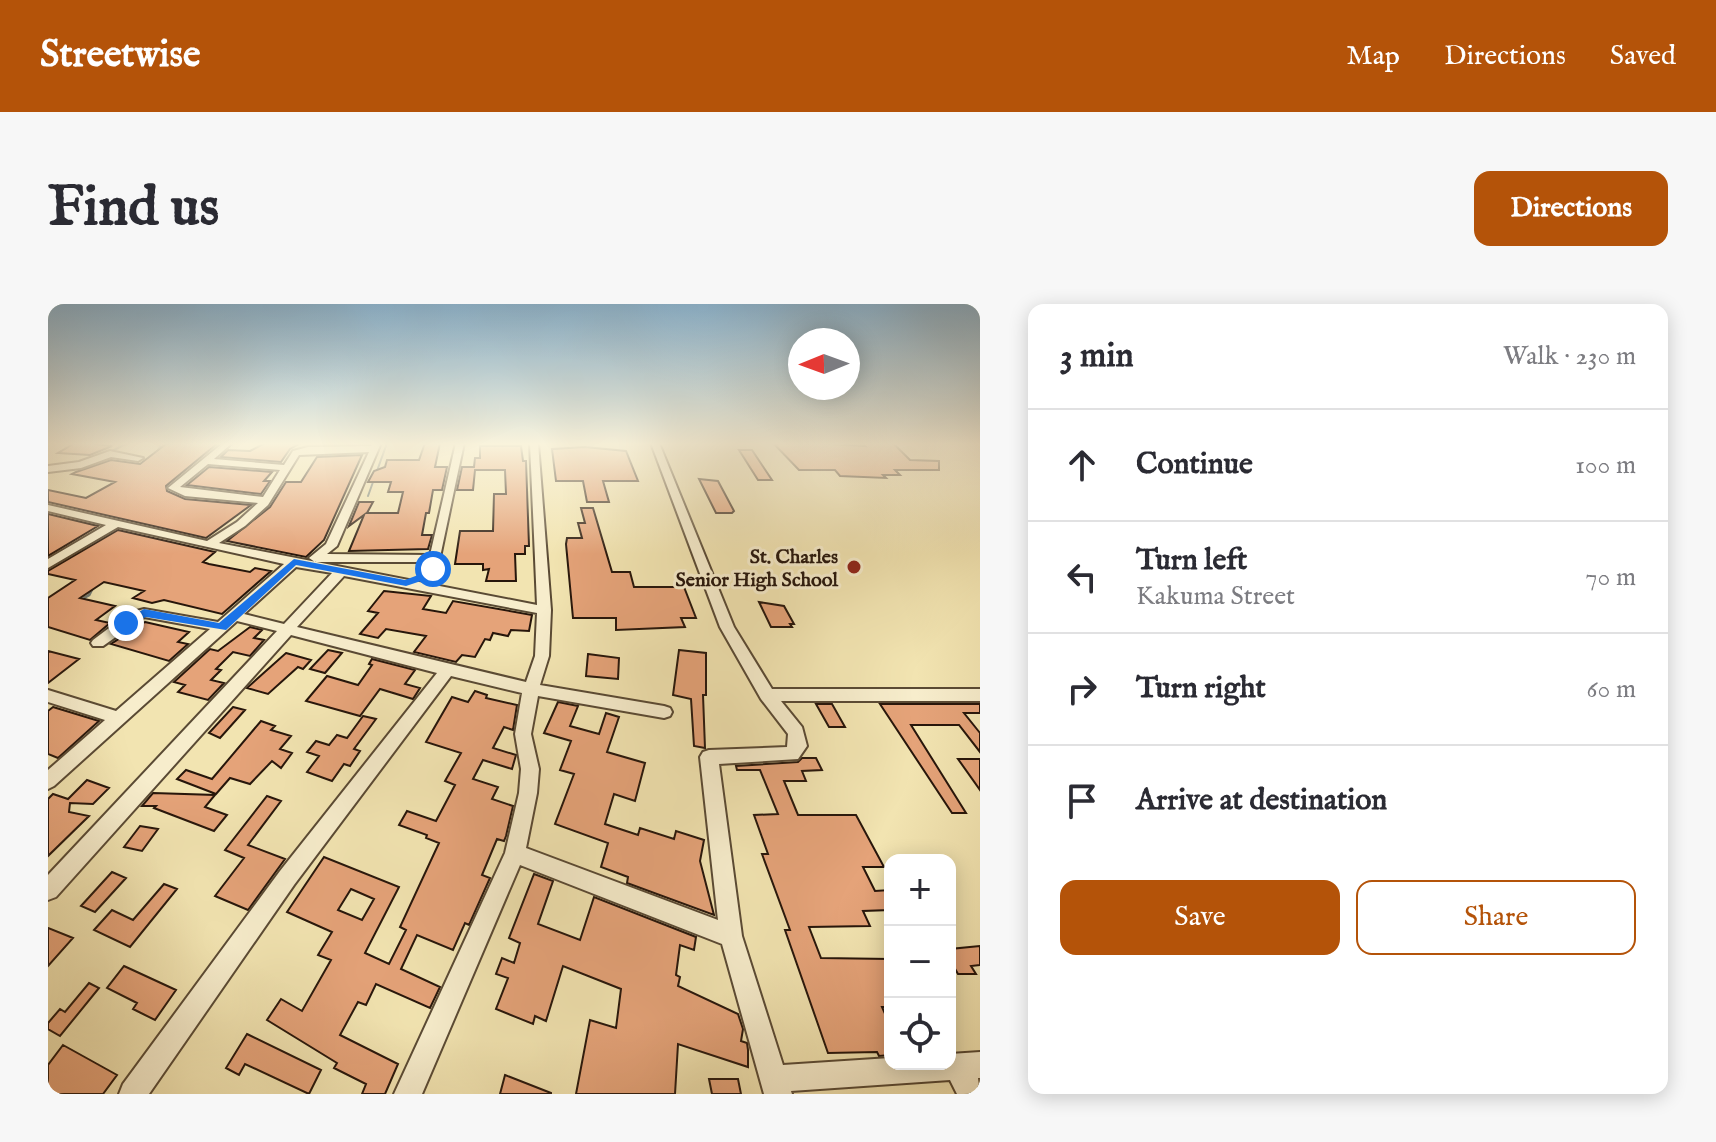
<!DOCTYPE html>
<html lang="en">
<head>
<meta charset="utf-8">
<style>
  :root { --surface:#fff; --page:#f7f7f7; --text:#2b2b33; --muted:#7c7c81; --line:#e1e1e2; --accent:#b45309 }
  body { margin:0; font-family:"IM FELL English",serif; background:var(--page); color:var(--text) }
  .controls { position:absolute; right:24px; bottom:24px; display:grid; overflow:hidden; border-radius:16px; box-shadow:0 4px 20px #0003 }
  .controls button { width:72px; height:72px; display:grid; place-items:center; padding:0; border:0; border-bottom:2px solid var(--line); background:var(--surface); color:var(--text); font:40px sans-serif }
  .compass { position:absolute; left:740px; top:24px; width:72px; height:72px; border-radius:50%; background:var(--surface); box-shadow:0 4px 20px #0003; rotate:269deg }
  .stop { position:absolute; width:24px; height:24px; margin:-18px; border:6px solid #1a73e8; border-radius:50%; background:#fff }
  .stop.end { background:#1a73e8; border-color:#fff; box-shadow:0 2px 8px #0008 }
  .list { margin:0; padding:0; list-style:none }
  h2 { display:flex; justify-content:space-between; align-items:center; height:104px; margin:0; padding:0 32px; font-size:34px }
  h2 small { font-size:26px; font-weight:400; color:var(--muted) }
  .list li { display:grid; grid-template-columns:52px 1fr auto; gap:24px; align-items:center; box-sizing:border-box; height:112px; padding:0 32px; border-top:2px solid var(--line) }
  .list b { display:block; font-size:30px; white-space:nowrap }
  .list p { margin:0; font-size:26px; white-space:nowrap; color:var(--muted) }
  .list em { font-size:26px; font-style:normal; color:var(--muted) }
  .actions { display:flex; gap:16px; padding:24px 32px }
  .actions a { flex:1; padding:18px 0; border:2px solid var(--accent); border-radius:16px; text-align:center; font-size:28px; color:var(--accent) }
  .actions .main { background:var(--accent); color:#fff }
  .icon { flex:none; width:44px; height:44px; fill:none; stroke:currentColor; stroke-width:2; stroke-linecap:round; stroke-linejoin:round }
  .map { position:relative; flex:none; width:932px; height:790px; overflow:hidden; border-radius:16px }
  header { display:flex; align-items:center; gap:48px; box-sizing:border-box; height:112px; padding:0 40px; background:var(--accent); color:#fff }
  header strong { font-size:38px }
  nav { display:flex; gap:44px; margin-inline-start:auto; font-size:28px }
  .intro { display:flex; align-items:center; justify-content:space-between; box-sizing:border-box; height:192px; padding:0 48px }
  h1 { margin:0; font-size:56px }
  .button { padding:20px 36px; border-radius:16px; background:var(--accent); color:#fff; font-size:28px; font-weight:700 }
  main { display:flex; gap:48px; padding:0 48px }
  aside { flex:1; background:var(--surface); border-radius:16px; box-shadow:0 4px 20px #0003 }
  .map>svg:first-child { display:block }
  .lines { fill:none; stroke-linecap:round; stroke-linejoin:round }
  .stream-far1 { stroke:#707a73; stroke-width:2 }
  .stream { stroke:#707a73; stroke-width:3 }
  .building { fill:#e5a379; stroke:#27160b; stroke-width:2; fill-rule:evenodd }
  .minor-casing { stroke:#5a4a34; stroke-width:4 }
  .minor { fill:#f7edcc; fill-rule:evenodd }
  .route { fill:#1a73e8 }
  .poi-dot { fill:#8f2418; stroke:#f7edcc; stroke-width:3 }
  .labels { text-anchor:middle; stroke-width:6; stroke-linejoin:round; paint-order:stroke }
  .far-poi-label { font-size:20px; font-weight:bold; fill:#27160b; stroke:#f7edcc; text-anchor:end }
</style>
</head>
<body>
<header>
<strong>Streetwise</strong>
<nav><a>Map</a><a>Directions</a><a>Saved</a></nav>
</header>
<div class="intro"><h1>Find us</h1><a class="button">Directions</a></div>
<main>
<div class="map">
<svg width="932" height="790" viewBox="0 0 932 790">
  <rect width="100%" height="100%" fill="#f2e4b1"/>
  <filter id="stains"><feTurbulence type="fractalNoise" baseFrequency=".0025" numOctaves="4"/><feColorMatrix values="0 0 0 0 .2 0 0 0 0 .09 0 0 0 0 .02 0 0 0 .5 -.17"/></filter>
  <radialGradient id="worn" r=".72"><stop offset=".6" stop-color="#630" stop-opacity="0"/><stop offset="1" stop-color="#630" stop-opacity=".3"/></radialGradient>
  <g class="lines">
    <path class="stream-far1" d="M60,149L80,139
      M107,151L114,139
      M320,192L339,139"/>
    <path class="stream" d="M32,296L41,291L45,283"/>
  </g>
  <path class="building" d="M27,139H38L64,142L42,151L10,149Z
    M138,139H170L118,182L119,187L137,195L203,201L158,234L0,198V186L38,194L67,178L24,170L28,168L63,156L92,160L118,140Z
    M217,139L251,140L242,145L233,158L173,153L180,146L202,147Z
    M377,139H392L387,163H399L394,186H385L381,209H378L374,231H384L380,245L301,247L316,211L301,222L311,198H325L319,209H350L355,188H340L343,178H320L326,167L337,163L339,156H371Z
    M766,139L817,142L814,139H845L862,156L891,157V166H847L852,171H835L838,174L792,172L787,166H751L726,140Z
    M432,142H473L475,157H478L481,242H477V250H467L468,277H438L441,265L435,266V260H407L412,227H445L446,190H458L457,166H427L425,186H409L414,163H426L427,154H432Z
    M537,143L578,147L590,177H555L561,198H539L535,177H508L504,145Z
    M691,146H704L724,176H710Z
    M314,151L276,236L258,253L179,237L222,203L238,178H253L269,153Z
    M161,163L224,168L216,177H222L213,190L139,181Z
    M651,175L670,177L686,207L684,209H668Z
    M533,204H545L564,268H582L586,283H636L648,314H633L637,323L568,326V314H525L518,240L519,234H534L530,219H537Z
    M0,210L50,222L0,252Z
    M70,226L167,248L155,258L161,260L202,268L207,264L223,267L174,310L116,296L104,299L85,294L96,287L56,278L32,294L67,302L48,316L62,319L42,336L0,323V294L27,276L0,270V267Z
    M336,287L383,292L375,305L398,309L405,297L484,311L481,327L463,326L460,332L445,329L442,336L437,335L427,353L414,351L408,358L366,348L378,332L338,325L330,334L312,330L330,309L320,307Z
    M711,298L736,302L746,320H742L744,323H723Z
    M97,318L141,328L130,338L140,340L121,357L63,340Z
    M202,323L214,326L206,334L216,336L202,352L185,348L168,365L173,366L163,376L176,379L160,396L130,388L137,381L126,378L162,345L170,347Z
    M280,346L294,349L277,369L262,365Z
    M631,346L658,349V391H655L657,444L646,442L643,395L625,391Z
    M0,347L31,355L0,379Z
    M238,349L263,356L255,365L250,363L220,390L199,384Z
    M540,350L571,354L570,375L538,372Z
    M324,355L367,366L357,380L372,384L365,395L332,385L312,412L258,397L279,372L310,381L324,361L321,360Z
    M427,387L439,391L438,394L469,401L465,426L456,423L445,444L468,451L464,465L435,456L425,475L450,483L444,495L465,502L458,532L456,537L449,535L434,571L442,574L421,621L417,619L405,646L369,631L353,665L392,683L382,704L328,680L318,701L310,698L292,731L350,760L337,790H314L318,780L286,764L289,759L219,716L233,695L254,707L283,656L270,651L284,628L239,608L276,553L351,583L317,649L341,660L358,626L352,623L391,539L378,534L379,531L351,521L359,507L388,517L407,481L397,477L413,449L378,438L404,393L420,398ZM303,585L326,595L314,616L290,606Z
    M510,398L530,402L522,422L551,430L558,409L571,413L559,448L597,459L587,497L566,490L557,520L590,531L592,524L626,535L628,527L656,536L652,557L666,611L579,579L580,573L553,563L560,539L507,520L526,470L512,466L523,437L496,429Z
    M768,400H784L797,423H781Z
    M832,400H932V409H916L932,429V448L911,421H863L918,509H904Z
    M5,403L51,417L10,454L0,450V407Z
    M185,403L197,406L172,434L161,429Z
    M315,412L328,415L306,445L312,447L302,462L296,460L284,477L259,468L271,452L259,448L268,437L281,441L289,431L299,434Z
    M213,417L227,422L223,426L243,432L232,445L244,449L233,464L224,457L202,480L182,474L168,490L129,475L138,466L164,475Z
    M754,454H768L774,466L754,467L758,477H736L750,511H808L836,563H815L827,587L842,586V606L815,607L822,622L761,623L773,654L842,655V703H834L842,721V751L831,752L829,748L780,749L737,626H742L714,550H720L706,511L730,510L712,466H689L688,462L750,458Z
    M910,455H932V486Z
    M39,476L61,484L45,500L22,499L21,508L41,512L0,552V495L5,490L20,495Z
    M105,489L167,491L157,503L179,511L166,527L106,504L108,502H94Z
    M219,492L233,497L200,541L237,555L200,606L167,592L196,554L177,546Z
    M92,522L110,525L94,547L76,543Z
    M64,568L78,574L47,608L33,602Z
    M486,570L505,577L490,620L532,636L546,593L648,633L646,646L632,641L628,671L632,673L630,682L690,710L695,725L693,737L699,739L700,746V763L630,740L627,790H528L542,716L568,724L573,685L515,662L498,717L487,712L485,720L448,705L460,674L448,670L454,654L466,659L472,639L461,634Z
    M116,580L129,585L82,643L46,626L64,606L85,616Z
    M0,624L25,634L0,662Z
    M932,642V661L923,662L928,670H910L902,656V645Z
    M76,662L128,686L107,716L85,705L89,699L59,684Z
    M41,679L51,684L12,732L0,725V719L12,705L17,708Z
    M199,730L273,766L261,790L197,760L191,771L178,764Z
    M15,741L69,771L55,790H0V761Z
    M457,771L503,789V790H452Z
    M661,775H690L693,790H664Z"/>
  <g class="lines">
    <g class="minor-casing">
      <path id="minor" d="M175,139H184L166,155L236,161L245,147L260,143L323,142L325,139H333L289,242L279,250L382,251L408,139H416L391,258H267L261,254L278,240L321,148L251,151L220,201L197,222L171,239L489,301L482,139H490L503,306L501,352L492,381L616,402L622,404L624,408L622,412L616,414L490,392L483,430L491,465L489,489L478,544L670,616L652,453L655,448L661,446L739,443L740,430L713,395L672,323L603,139H611L686,323L724,385H932V397H733L754,423L759,442L750,455L671,460L694,632L735,761L842,754V760H902V750L932,748V774H930L932,790H909L902,776L743,787L744,790H716L674,640L472,561L374,790H346L457,549L471,489L473,465L467,430L474,389L403,372L246,581L101,790H71L75,780L232,567L389,369L243,331L8,593L0,596V571L229,327L189,317L6,482L0,485V466L57,416L0,398V386L68,407L162,325L96,313L55,342H45L43,339L45,336L81,309L96,305L170,318L236,260L70,223L0,264V255L58,221L0,207V201L159,237L189,218L210,199L137,192L120,184ZM160,160L232,166L215,193L132,183ZM248,263L284,269L236,320L196,310ZM296,272L489,309L487,352L478,378L249,323Z
        M62,147L95,154L90,157L63,153L33,164L0,168V162L31,158Z"/>
    </g>
    <use href="#minor" class="minor"/>
  </g>
  <linearGradient id="sky" x2="0" y2="1"><stop stop-color="#8bb7d5"/><stop offset="0.56" stop-color="#f9f3dc"/><stop offset="1" stop-color="#f9f3dc" stop-opacity="0"/></linearGradient>
  <rect width="932" height="250" fill="url(#sky)"/>
  <path class="route" d="M246,255L357,276L378,268L381,262L390,265L385,273L358,282L248,261L178,326L98,313L78,322L72,319L96,305L171,319Z"/>
  <circle class="poi-dot" cx="806" cy="263" r="8"/>
  <g class="labels">
    <g class="far-poi-label">
      <text x="790" y="259">St. Charles<tspan x="790" dy="23">Senior High School</tspan></text>
    </g>
  </g>
  <rect width="100%" height="100%" filter="url(#stains)"/>
  <rect width="100%" height="100%" fill="url(#worn)"/>
</svg>
<div class="controls">
<button>+</button>
<button>−</button>
<button><svg class="icon" aria-label="locate" viewBox="0 0 24 24"><circle cx="12" cy="12" r="6"/><path d="M12 2v4M12 18v4M2 12h4M18 12h4"/></svg></button>
</div>
<svg class="compass" viewBox="-18 -18 36 36"><path d="M0-13l5 13h-10z" fill="#e53935"/><path d="M0 13l5-13h-10z" fill="#7c7c81"/></svg>
<div class="stop" style="left:385px;top:265px"></div>
<div class="stop end" style="left:78px;top:319px"></div>
</div>
<aside>
<h2>3 min<small>Walk · 230 m</small></h2>
<ul class="list">
<li><svg class="icon" aria-label="ahead" viewBox="0 0 24 24"><path d="M12 20V5M6 11l6-6 6 6"/></svg><div><b>Continue</b></div><em>100 m</em></li>
<li><svg class="icon" aria-label="left" viewBox="0 0 24 24"><path d="M17 20v-9H6M10 6l-5 5 5 5"/></svg><div><b>Turn left</b><p>Kakuma Street</p></div><em>70 m</em></li>
<li><svg class="icon" aria-label="right" viewBox="0 0 24 24"><path d="M7 20v-9h11M14 6l5 5-5 5"/></svg><div><b>Turn right</b></div><em>60 m</em></li>
<li><svg class="icon" aria-label="arrive" viewBox="0 0 24 24"><path d="M6 21V4h12l-3 4 3 4H6"/></svg><div><b>Arrive at destination</b></div></li>
</ul>
<div class="actions"><a class="main">Save</a><a>Share</a></div>
</aside>
</main>
</body>
</html>
